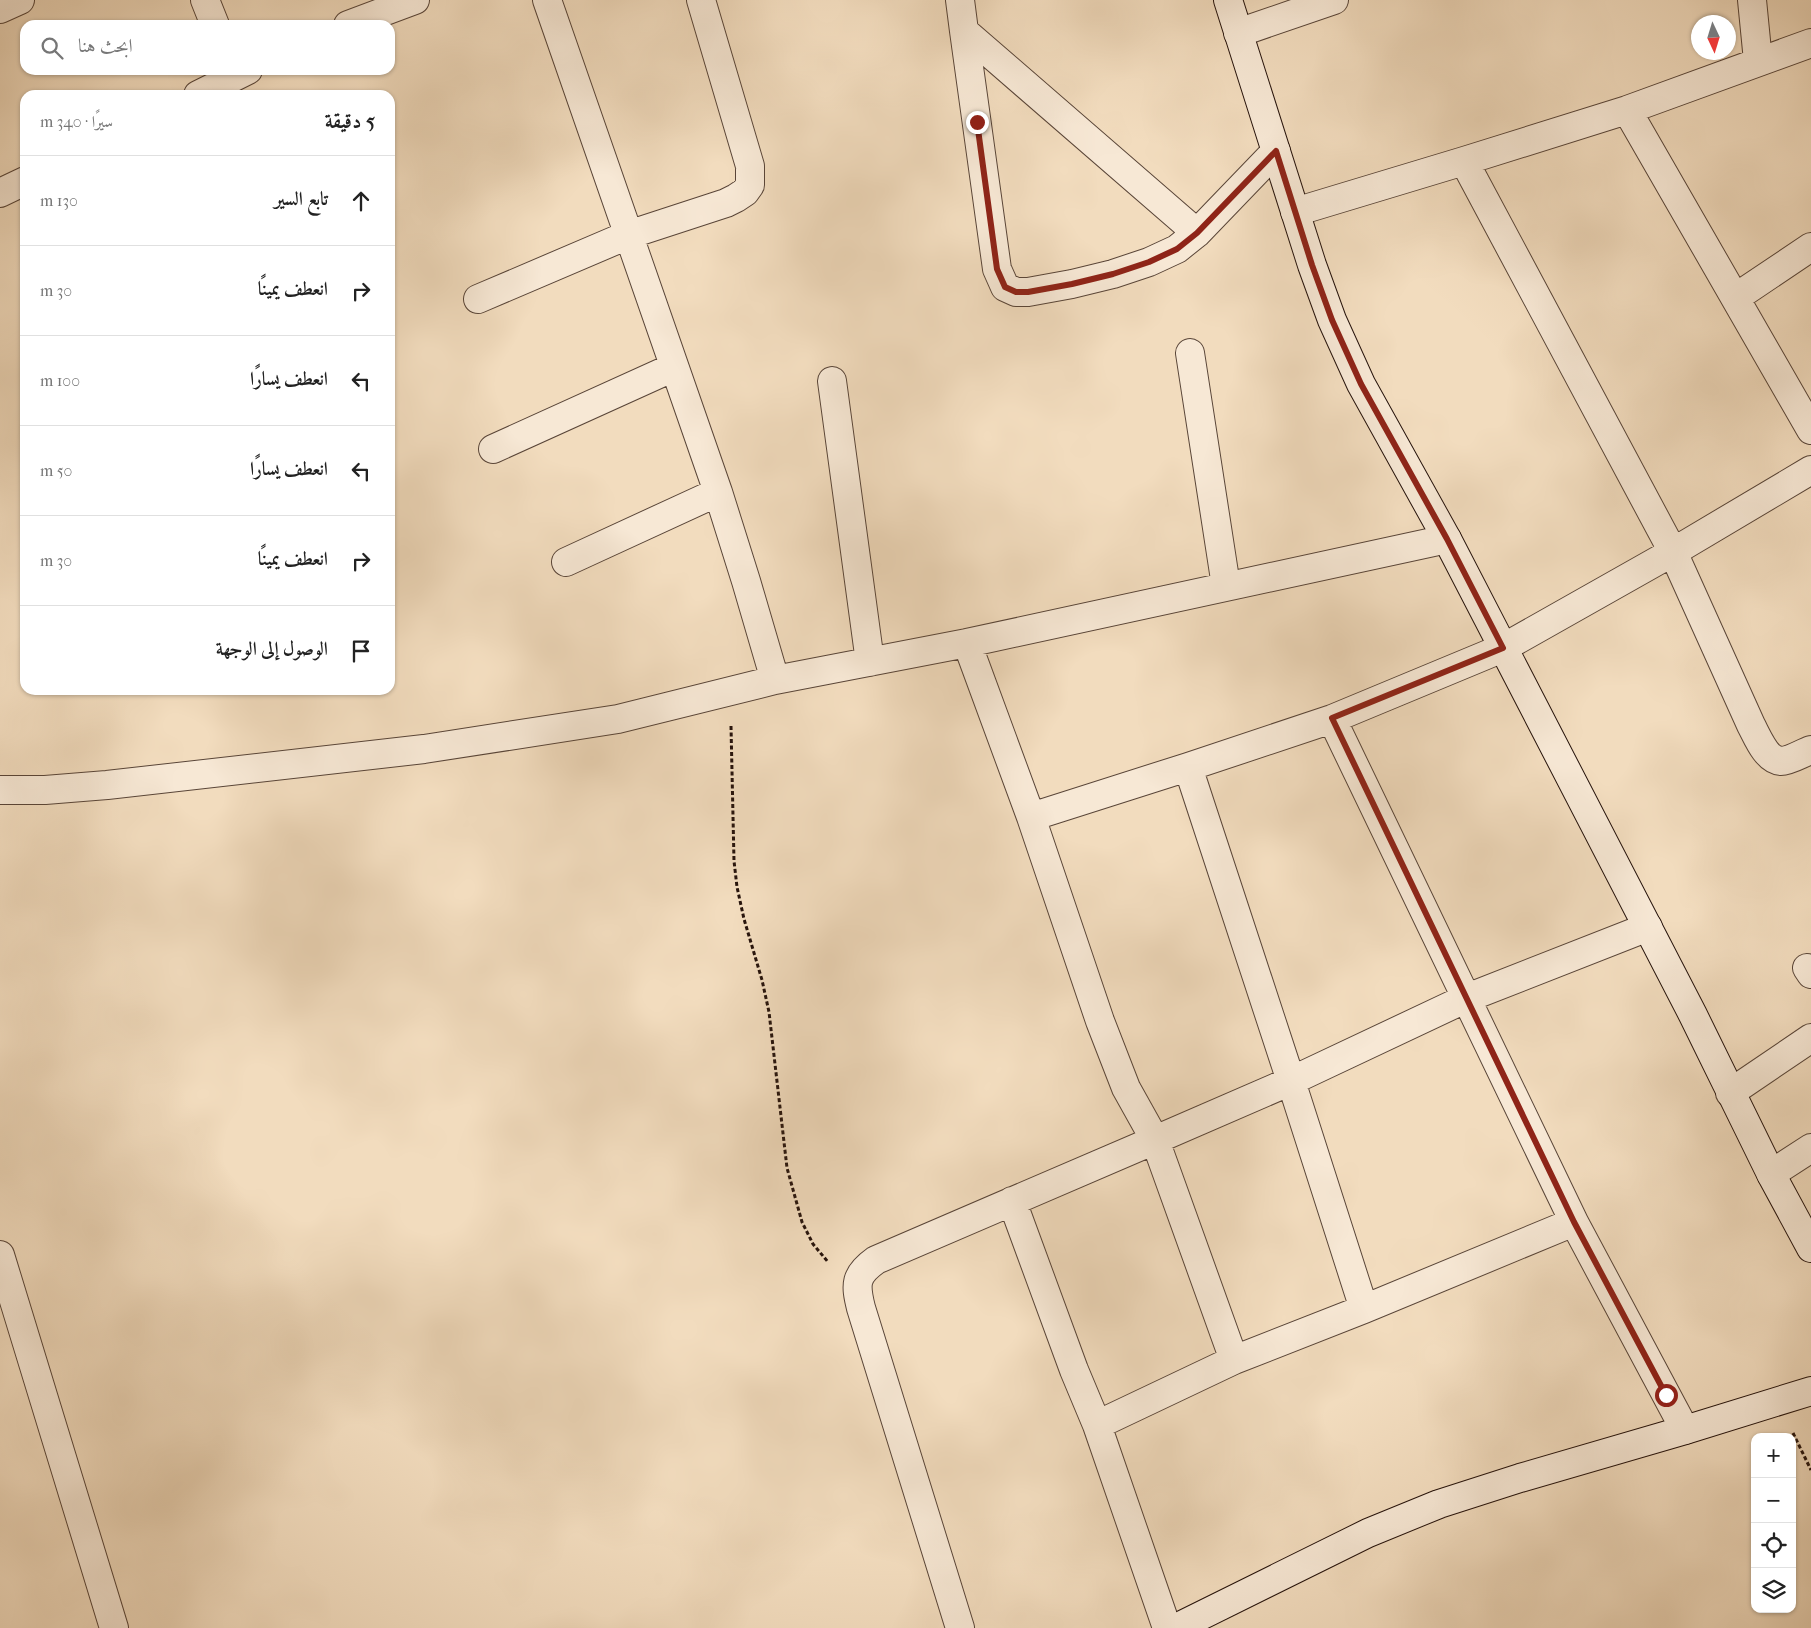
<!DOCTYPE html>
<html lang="ar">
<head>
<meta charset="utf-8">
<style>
  :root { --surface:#fff; --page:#f2f2f2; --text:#222; --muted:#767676; --line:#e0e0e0 }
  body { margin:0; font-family:"IM FELL French Canon",Amiri,serif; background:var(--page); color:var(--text); direction:rtl }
  .controls { position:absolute; right:15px; bottom:15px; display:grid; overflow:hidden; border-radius:10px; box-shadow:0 1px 4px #0004 }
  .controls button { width:45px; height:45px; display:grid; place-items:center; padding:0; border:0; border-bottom:1px solid var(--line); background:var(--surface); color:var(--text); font:25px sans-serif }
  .compass { position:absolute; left:1691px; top:15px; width:45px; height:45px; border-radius:50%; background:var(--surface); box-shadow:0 1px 4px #0004; rotate:176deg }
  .stop { position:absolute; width:15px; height:15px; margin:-11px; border:4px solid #8f2418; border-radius:50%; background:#fff }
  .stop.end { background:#8f2418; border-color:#fff; box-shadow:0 1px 5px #0008 }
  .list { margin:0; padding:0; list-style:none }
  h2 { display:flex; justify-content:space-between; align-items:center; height:65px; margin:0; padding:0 20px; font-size:21px }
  h2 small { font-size:16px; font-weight:400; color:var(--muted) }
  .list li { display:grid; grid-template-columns:32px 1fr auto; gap:15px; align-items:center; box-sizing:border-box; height:90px; padding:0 20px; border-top:1px solid var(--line) }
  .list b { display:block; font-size:19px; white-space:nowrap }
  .list em { font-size:16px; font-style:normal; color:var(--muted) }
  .icon { flex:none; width:28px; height:28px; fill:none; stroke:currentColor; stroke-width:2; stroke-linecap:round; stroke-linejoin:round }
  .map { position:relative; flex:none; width:1811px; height:1628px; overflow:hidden; direction:ltr }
  .search { position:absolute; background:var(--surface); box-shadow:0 1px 4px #0004; left:20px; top:20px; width:375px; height:55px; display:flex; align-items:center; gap:12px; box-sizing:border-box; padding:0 18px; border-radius:15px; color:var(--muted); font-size:19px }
  .panel { position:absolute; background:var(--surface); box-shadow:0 1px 4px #0004; left:20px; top:90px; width:375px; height:605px; border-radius:15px; direction:rtl }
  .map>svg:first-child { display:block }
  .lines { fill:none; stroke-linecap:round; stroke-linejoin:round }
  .street-casing { stroke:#594538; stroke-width:30 }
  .secondary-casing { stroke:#26130c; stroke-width:30 }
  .path { stroke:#26130c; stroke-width:3; stroke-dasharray:4 2.5; stroke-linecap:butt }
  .street { stroke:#f7e8d5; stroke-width:28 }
  .secondary { stroke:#f7e8d5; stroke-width:28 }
  .route { stroke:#8f2418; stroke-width:6 }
</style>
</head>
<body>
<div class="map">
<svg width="1811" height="1628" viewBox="0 0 1811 1628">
  <rect width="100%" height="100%" fill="#f2dcbe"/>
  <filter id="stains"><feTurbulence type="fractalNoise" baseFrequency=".004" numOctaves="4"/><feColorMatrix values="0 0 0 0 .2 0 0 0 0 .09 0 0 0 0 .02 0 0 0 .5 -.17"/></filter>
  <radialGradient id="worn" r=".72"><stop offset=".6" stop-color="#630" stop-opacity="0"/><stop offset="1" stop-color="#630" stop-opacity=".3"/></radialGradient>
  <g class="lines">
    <g class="street-casing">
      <path id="street" d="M205,0L215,25
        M547,0L718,492L746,581L775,680L967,643
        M960,0L964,31
        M1752,0L1758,61
        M0,9L20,0
        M348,25L415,0
        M1238,33L1334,0
        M198,95L248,70
        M1627,110L1811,430
        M1464,161L1673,552L1751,725C1757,736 1766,760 1781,761C1790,761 1802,753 1811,750
        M0,193L25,181
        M1295,212L1464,161L1627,110L1811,43
        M1197,233L964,31L997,269L1005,287L1016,292H1028L1072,284L1113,274L1149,262L1177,249L1197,233L1276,151
        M1735,298L1811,247
        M478,299L628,235L726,203L736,198L745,192L750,185V166L701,0
        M1190,353L1226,586
        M832,381L870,662
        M493,449L674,367
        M566,562L718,492
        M1332,719L1574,1222
        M1188,767L1291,1081L1467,998L1648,927
        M0,790H45L107,785L424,749L618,719L775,680
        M1031,817L967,643L1447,539
        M1807,968L1811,974
        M1730,1093L1811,1038
        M1771,1174L1811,1148
        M1012,1201L1074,1370L1097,1425
        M0,1255L114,1628
        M1234,1360L1155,1140L1291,1081L1364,1309
        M960,1628L861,1308C855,1284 855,1275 876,1260L1155,1140L1126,1088L1100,1021L1031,817L1188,767L1332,719L1503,648L1673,552L1811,470
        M1167,1628L1097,1425L1234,1360L1364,1309L1574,1222L1685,1430"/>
    </g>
    <g class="secondary-casing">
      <path id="secondary" d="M1228,0L1312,265L1332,320L1361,384L1447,539L1693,1015L1771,1174L1811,1248
        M1176,1628L1368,1533L1439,1504L1520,1478L1685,1430L1811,1391"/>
    </g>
    <path class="path" d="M731,726L734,861L737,887L744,919L762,980L769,1012L787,1168L802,1222L813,1244L828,1262
      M1793,1433L1811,1470"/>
    <use href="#street" class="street"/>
    <use href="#secondary" class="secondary"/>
  </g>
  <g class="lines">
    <path class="route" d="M977,122L997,269L1005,287L1016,292H1028L1072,284L1113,274L1149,262L1177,249L1197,233L1276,151L1312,265L1332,320L1361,384L1447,539L1503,648L1332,718L1574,1222L1666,1395"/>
  </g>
  <rect width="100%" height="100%" filter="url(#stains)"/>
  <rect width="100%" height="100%" fill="url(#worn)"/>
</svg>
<div class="controls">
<button>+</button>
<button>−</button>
<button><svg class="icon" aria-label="locate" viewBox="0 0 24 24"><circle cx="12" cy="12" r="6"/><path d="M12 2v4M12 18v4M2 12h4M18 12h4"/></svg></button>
<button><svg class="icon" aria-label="layers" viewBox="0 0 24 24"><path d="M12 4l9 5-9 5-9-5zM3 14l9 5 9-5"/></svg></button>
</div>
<svg class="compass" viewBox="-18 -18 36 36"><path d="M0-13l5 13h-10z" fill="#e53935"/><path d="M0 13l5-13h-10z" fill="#767676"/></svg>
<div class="stop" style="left:1666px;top:1395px"></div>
<div class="stop end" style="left:977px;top:122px"></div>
<div class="search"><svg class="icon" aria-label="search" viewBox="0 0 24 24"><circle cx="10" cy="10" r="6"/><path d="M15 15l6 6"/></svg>ابحث هنا</div>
<section class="panel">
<h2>5 دقيقة<small>سيرًا · 340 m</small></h2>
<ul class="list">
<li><svg class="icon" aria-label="ahead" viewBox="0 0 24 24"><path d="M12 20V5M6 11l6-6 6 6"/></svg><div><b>تابع السير</b></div><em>130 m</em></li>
<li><svg class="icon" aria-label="right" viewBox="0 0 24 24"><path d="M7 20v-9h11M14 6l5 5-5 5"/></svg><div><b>انعطف يمينًا</b></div><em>30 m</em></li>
<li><svg class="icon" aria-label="left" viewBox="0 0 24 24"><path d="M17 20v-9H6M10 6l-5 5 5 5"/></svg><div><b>انعطف يسارًا</b></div><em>100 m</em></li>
<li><svg class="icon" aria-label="left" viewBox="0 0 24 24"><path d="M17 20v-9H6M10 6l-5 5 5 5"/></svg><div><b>انعطف يسارًا</b></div><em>50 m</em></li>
<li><svg class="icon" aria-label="right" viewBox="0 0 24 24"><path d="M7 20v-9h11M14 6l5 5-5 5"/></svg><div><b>انعطف يمينًا</b></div><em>30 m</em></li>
<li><svg class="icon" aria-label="arrive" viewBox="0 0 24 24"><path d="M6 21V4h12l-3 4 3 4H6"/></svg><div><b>الوصول إلى الوجهة</b></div></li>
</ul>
</section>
</div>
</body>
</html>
